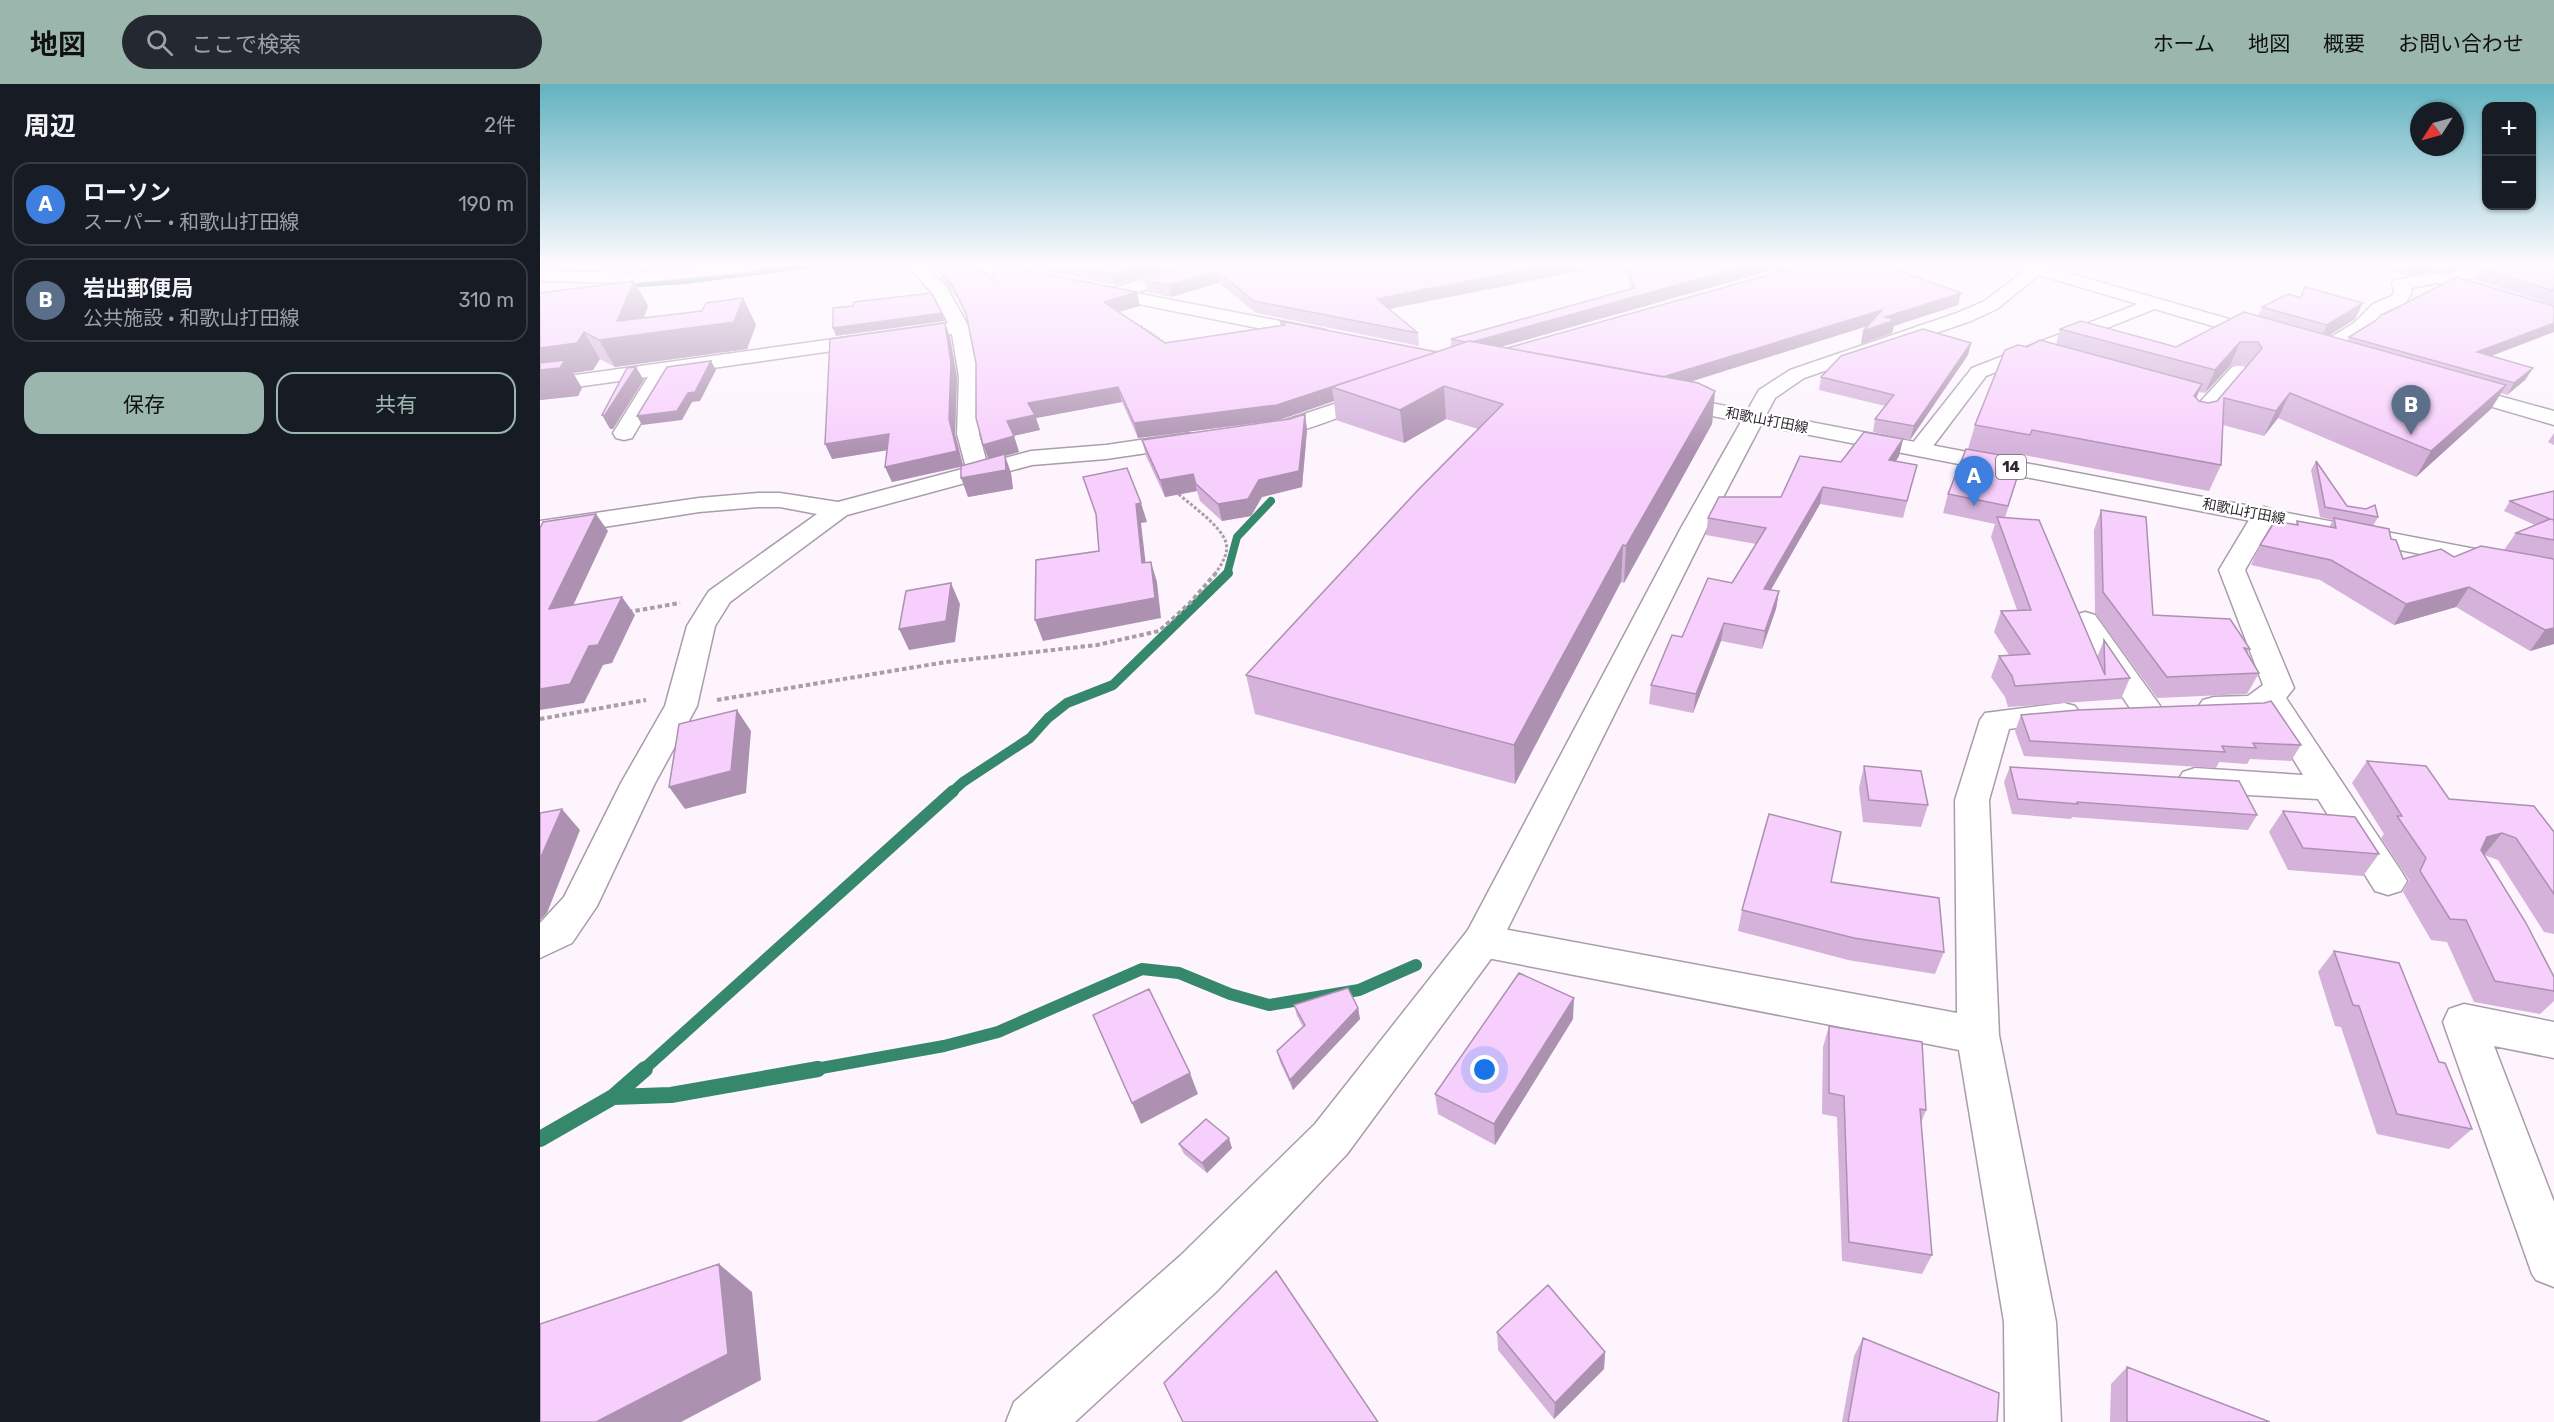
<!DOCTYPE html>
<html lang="ja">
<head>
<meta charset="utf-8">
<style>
  :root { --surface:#171b24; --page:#242831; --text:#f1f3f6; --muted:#9ea1a6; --line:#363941; --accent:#9bb6ad }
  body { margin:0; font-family:Rubik,"Noto Sans JP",sans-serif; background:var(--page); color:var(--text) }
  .controls { position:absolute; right:18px; top:18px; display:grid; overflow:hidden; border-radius:12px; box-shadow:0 2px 4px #0004 }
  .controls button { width:54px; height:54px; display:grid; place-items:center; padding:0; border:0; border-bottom:2px solid var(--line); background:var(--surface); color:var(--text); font:30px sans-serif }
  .compass { position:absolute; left:1870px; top:18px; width:54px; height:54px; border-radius:50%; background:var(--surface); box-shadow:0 2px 4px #0004; rotate:234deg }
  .you { position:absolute; left:945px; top:986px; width:21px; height:21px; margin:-15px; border:4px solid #fff; border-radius:50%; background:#1a73e8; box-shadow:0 0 0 9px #1a73e833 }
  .badge { display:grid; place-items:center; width:39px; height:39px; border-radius:50%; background:var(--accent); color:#fff; font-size:20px; font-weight:700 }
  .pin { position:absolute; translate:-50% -50px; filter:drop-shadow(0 2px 3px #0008) }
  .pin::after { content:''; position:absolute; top:32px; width:21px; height:18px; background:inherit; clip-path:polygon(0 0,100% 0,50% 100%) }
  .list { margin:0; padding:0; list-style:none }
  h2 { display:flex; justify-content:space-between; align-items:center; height:78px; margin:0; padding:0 24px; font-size:26px }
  h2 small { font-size:20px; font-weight:400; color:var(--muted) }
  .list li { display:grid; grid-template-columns:39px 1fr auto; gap:18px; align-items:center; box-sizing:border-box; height:84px; margin:0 12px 12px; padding:0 12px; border:2px solid var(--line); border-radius:18px }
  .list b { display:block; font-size:22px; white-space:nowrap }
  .list p { margin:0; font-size:20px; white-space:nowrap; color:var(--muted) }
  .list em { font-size:20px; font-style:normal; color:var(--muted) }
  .actions { display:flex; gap:12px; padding:18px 24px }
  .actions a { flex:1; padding:14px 0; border:2px solid var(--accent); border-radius:18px; text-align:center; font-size:21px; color:var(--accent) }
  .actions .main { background:var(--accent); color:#111 }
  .icon { flex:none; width:33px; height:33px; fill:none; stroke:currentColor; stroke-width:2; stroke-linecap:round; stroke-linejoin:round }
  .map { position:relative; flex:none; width:2014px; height:1338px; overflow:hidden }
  header { display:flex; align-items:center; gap:36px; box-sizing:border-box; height:84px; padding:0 30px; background:var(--accent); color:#111 }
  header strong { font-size:28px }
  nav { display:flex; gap:33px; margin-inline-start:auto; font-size:21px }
  .search { width:420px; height:54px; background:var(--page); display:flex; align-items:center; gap:15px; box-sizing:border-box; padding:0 21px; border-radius:33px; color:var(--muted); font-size:22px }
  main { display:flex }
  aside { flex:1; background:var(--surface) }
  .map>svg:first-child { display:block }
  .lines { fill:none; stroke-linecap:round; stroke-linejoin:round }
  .stream-far4 { stroke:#35886b; stroke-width:6 }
  .stream-far3 { stroke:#35886b; stroke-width:8 }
  .stream-far2 { stroke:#35886b; stroke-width:10 }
  .stream-far1 { stroke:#35886b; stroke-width:12 }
  .stream { stroke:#35886b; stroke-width:16 }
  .street-casing { stroke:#a99cab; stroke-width:3 }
  .secondary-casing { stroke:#a99cab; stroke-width:3 }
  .primary-casing { stroke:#a99cab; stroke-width:3 }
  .path-far2 { stroke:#a79fa8; stroke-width:2; stroke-dasharray:2 1.5; stroke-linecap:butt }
  .path-far1 { stroke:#a79fa8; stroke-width:3; stroke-dasharray:3 2; stroke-linecap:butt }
  .path { stroke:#a79fa8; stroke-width:4; stroke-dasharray:4.5 3; stroke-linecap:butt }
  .street { fill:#fff; fill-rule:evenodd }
  .secondary { fill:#fff; fill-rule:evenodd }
  .primary { fill:#fff; fill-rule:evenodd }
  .wall { fill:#d4b2da; fill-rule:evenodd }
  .shaded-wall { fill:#ad91b1 }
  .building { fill:#f7cffd; stroke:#ad91b1; stroke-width:1.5 }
  .labels { text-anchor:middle; stroke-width:5; stroke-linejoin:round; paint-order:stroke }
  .far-street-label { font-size:14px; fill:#2d282e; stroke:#fff }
  .shield { fill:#fff; stroke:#6c686d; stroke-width:1.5 }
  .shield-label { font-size:15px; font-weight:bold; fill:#2d282e }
</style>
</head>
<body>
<header>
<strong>地図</strong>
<div class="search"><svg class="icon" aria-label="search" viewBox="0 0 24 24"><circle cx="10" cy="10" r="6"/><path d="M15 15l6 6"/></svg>ここで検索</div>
<nav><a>ホーム</a><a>地図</a><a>概要</a><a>お問い合わせ</a></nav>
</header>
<main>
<aside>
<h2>周辺<small>2件</small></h2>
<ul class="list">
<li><span class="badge" style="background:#3f7fe0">A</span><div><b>ローソン</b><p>スーパー · 和歌山打田線</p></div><em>190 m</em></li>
<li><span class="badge" style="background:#5c6f8a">B</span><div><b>岩出郵便局</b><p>公共施設 · 和歌山打田線</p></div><em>310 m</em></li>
</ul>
<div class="actions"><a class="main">保存</a><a>共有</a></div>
</aside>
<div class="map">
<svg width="2014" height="1338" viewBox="0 0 2014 1338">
  <rect width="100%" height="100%" fill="#fdf4fe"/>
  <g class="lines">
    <path class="stream-far4" d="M1236,182L1244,185
      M84,201L146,197L266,182"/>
    <path class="stream-far3" d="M687,490L697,453L731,417"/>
    <path class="stream-far2" d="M411,709L423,698L490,654L508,634L527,619L573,601L688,489"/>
    <path class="stream-far1" d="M103,986L413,707
      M270,986L404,962L458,948L602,885L639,889L690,910L729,921L819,906L876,881"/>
    <path class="stream" d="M73,1013L131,1011L278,985
      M0,1055L73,1013L105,985"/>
    <g class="street-casing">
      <path id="street" d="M368,182H385L407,204L429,243L439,293V350L447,379L491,367L566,361L648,349L656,351L659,356L656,361L648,363L566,375L492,381L307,431L190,518L175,542L157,622L115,699L57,822L32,859L0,874V839L24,813L81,699L125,622L147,542L165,513L169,507L277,430L240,423H218L159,428L0,453V437L159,414L218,409H240L298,418L426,384L417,350L419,293L412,250L130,290L92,354L84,356L76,354L73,349L108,293L0,308V296L408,239L393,210Z
        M644,182H669L667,186L580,214H568L565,210L568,206Z
        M1937,182H1965L1963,186L1922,196L1919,201L1913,202L1897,199L1871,204L1872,207L1866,219L1845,228L1828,247L1789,271H1775L1772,267L1775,263L1814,239L1833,220L1852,212L1854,207L1852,200L1855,196L1897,189L1906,191Z
        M1611,215L1617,216L1620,220L1617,224L1446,292L1387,370L1379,372L1371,370L1368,365L1432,284Z
        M1699,281L1706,283L1709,287L1706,291L1665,340L1657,342L1649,340L1646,335L1649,330L1692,283Z
        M836,306L843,308L847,312L843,316C813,327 744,359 715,352L712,347L715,342L740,338Z
        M1724,423L1733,426L1737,431L1705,486L1754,604L1746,614L1861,787L1867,797L1861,807L1848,811L1835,807L1778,715L1655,708L1643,704L1638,696L1643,688L1655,684L1763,691L1725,629C1706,634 1682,635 1663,630L1658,623L1663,616L1674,613L1708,612L1723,601L1679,486L1715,426Z
        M1545,528L1555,531L1618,619L1623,626L1618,633L1607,636L1596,633L1531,537L1535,531Z
        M1524,619L1535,622L1540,629L1535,636L1469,645L1449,716L1459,951L1516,1238L1521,1338H1465L1464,1238L1419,966L942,873L928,868L922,857L928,846L942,841L1417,929L1415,716L1440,636L1445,629Z
        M1924,920L2014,938V974L1954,962L2014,1118V1203L1996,1196L1992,1190L1903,938L1909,925Z"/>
    </g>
    <g class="secondary-casing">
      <path id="secondary" d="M164,182H224L216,187L92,199L0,197V187L92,189Z
        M1478,182H1504L1731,247L1734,251L1731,255H1717L1499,191L1457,225L1431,237L1264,294L1235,314L1167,444L956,868L807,1070L676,1208L535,1338H466L474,1318L640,1172L775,1040L928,846L1141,444L1219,306L1250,286L1417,229L1445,217L1484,187Z
        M1912,299L2014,327V341L1905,309L1902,305L1905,301Z"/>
    </g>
    <g class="primary-casing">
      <path id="primary" d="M433,182H463L504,191L507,195L504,199L498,200L435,186Z
        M555,201L781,245L788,247L791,251L788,255L781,257L549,210L546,206L549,202Z
        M1129,311L2014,480V496L1121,322L1118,317L1121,312Z"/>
    </g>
    <path class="path-far2" d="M601,242L624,258"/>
    <path class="path-far1" d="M635,407C648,419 682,442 686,459C689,470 681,481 675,490"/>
    <path class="path" d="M88,528L140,519
      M177,616L406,578L557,561L619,547L649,520L676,489
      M0,635L106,616"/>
    <use href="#street" class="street"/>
    <use href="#secondary" class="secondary"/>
    <use href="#primary" class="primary"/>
  </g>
  <path class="wall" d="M396,182L453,196L600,222L579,228L625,259L740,241V237L897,268L911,263V255L1090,205L1085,182H1246L960,263L967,264L1418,221L1354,242L1352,249L1321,260L1327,242L1149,298L1175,307L1172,340L1084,499L1081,498L975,700L715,630L706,591L938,345L906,335L864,359L796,336L794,317L739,336L598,354L582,318L496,334L500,346L474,352L479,368L465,372L471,389L473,405L428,413L421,383L352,398L345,383L347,366L292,375L410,253L417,293L415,350L423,381L448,375L443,361L436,279L428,236L417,214L401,195Z
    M481,182H637L575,201Z
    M648,182H1065L849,225L878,249L879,262L716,229L679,199L631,213L607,208L604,196Z
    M1835,182H1929L1906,189L1897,187L1868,192Z
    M2014,182V221L1933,195L1939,184Z
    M94,197L108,222L104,234L162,227L203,214L216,241L207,265L75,283L60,275L53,286L33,289L42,304L38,312L0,316V209Z
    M2014,222V248L1951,272L1993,284L1985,296L1967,311L1961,309L1951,325L1876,393L1738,334L1724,352L1683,341L1681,381L1669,407L1484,371L1465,434L1557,573L1564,556L1590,594L1581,615L1468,623L1465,613L1451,593L1459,572L1469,571L1454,548L1461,527L1477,526L1451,453L1455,440L1403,429L1408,410L1428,365L1435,341L1487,263L1516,260L1520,245L1636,263L1718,232L1722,223L1815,235L1789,252L1807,257L1809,253L1845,230ZM1690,282H1707L1677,317L1668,319L1659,317L1656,314L1659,308L1665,309Z
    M1431,259L1428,271L1370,356L1333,348L1335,335L1345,322L1279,306L1281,293Z
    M765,330L767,346L762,403L722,413L711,432L682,437L660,417L657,407L625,413L606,372L602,356L750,335Z
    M2014,349V361L2008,358Z
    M1363,355L1359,372L1356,377L1377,381L1363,434L1280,420L1231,506L1239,507L1236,525L1222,565L1181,557L1153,629L1109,620L1111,601L1142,553L1192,499L1216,460L1166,451L1168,434L1241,413L1301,378Z
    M1776,377L1807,422L1838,433L1833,442L1851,455L1863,475L1914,473L1964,466L1976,449L1995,441L1964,427L1970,417L2014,407V560L1990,567L1916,523L1854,541L1780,496L1711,481L1720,461L1755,441L1757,437L1789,443L1793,436L1780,433L1771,386Z
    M1561,426L1613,531L1710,565L1707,570L1719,589L1707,610L1617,614L1555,529L1554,446Z
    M1481,631L1761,661L1751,677L1710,675L1707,680L1679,678L1676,684L1484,672L1475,647Z
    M1827,677L1909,715L2014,748V850L2004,848L1958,776L1944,771L2014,893V917L2000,930L1934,918L1907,858L1891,856L1863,808L1869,796L1841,754L1844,750L1812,699Z
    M1324,682L1388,721L1381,743L1323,738L1319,704Z
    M1470,683L1717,731L1708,746L1532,733L1531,735L1472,730L1464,698Z
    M1743,727L1839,770L1823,792L1748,786L1729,748Z
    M1291,798L1404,868L1395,890L1308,876L1198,847L1202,826Z
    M1794,867L1899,978L1932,1045L1909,1065L1837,1050L1801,943L1795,942L1778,888Z
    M754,921L818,924L820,935L753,1006L740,978L737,967L763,943L757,932Z
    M1033,935L955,1061L898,1030L895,1010Z
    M1289,942L1386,1026L1381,1039L1392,1171L1382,1190L1302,1177L1297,1033L1282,1030L1283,963Z
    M639,1060L692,1064L667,1089L644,1070Z
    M957,1248L1065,1268L1064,1285L1014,1335L958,1266Z
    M1323,1254L1457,1338H1302L1314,1272Z
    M1587,1283L1730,1338H1570L1571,1300Z"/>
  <path class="shaded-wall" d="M597,182H637L575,201L572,190Z
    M1005,182H1065L838,227L837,215Z
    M1206,182H1246L929,272L928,259Z
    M1872,182H1899L1897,187L1868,192Z
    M1909,182H1929L1906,189Z
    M677,187L679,199L631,213L629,201Z
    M94,197L108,222L97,251L203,214L216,241L207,265L75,283L59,256L77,237Z
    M597,208L600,222L567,231L564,218Z
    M1421,209L1418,221L1354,242L1352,249L1321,260L1323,247L1345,233Z
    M1823,219L1815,235L1779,258L1787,241Z
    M1342,226L1340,238L1118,308L1119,294Z
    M402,229L405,237L296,252L293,244Z
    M405,239L410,253L417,293L415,350L423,382L352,398L345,383L409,335Z
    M2014,239V248L1930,280L1937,268Z
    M44,248L60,275L53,286L33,289L42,304L38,312L0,316V264Z
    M1700,258L1690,282L1665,309L1675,286Z
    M1431,259L1428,271L1370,356L1374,342Z
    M171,277L176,286L160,317L152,318L142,336L102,341L97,332L148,309Z
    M96,283L104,296L73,345H70L62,331Z
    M1993,284L1985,296L1967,311L1974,299Z
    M1662,300L1652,324L1654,312Z
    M1966,301L1951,325L1876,393L1891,367Z
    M904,302L906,335L864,359L860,326Z
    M578,303L582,318L496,334L500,346L472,352L467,337L488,319Z
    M792,303L794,317L739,336L598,354L594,339Z
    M1175,307L1172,340L1084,499L1086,462Z
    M1750,309L1738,334L1724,352L1736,327Z
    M765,330L767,346L762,403L722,413L711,432L682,437L678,420L719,396Z
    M349,350L355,365L292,375L285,360Z
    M474,352L479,368L465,372L471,389L473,405L428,413L421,394L449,376L443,361Z
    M1363,355L1359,372L1346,392L1349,376Z
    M653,390L657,407L625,413L620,396Z
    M1283,403L1280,420L1221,523L1224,505Z
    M601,419L607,438L601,439L608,499L602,479L596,420Z
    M56,430L68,447L23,543L9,525Z
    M1083,461L1081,498L975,700L974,661Z
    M611,478L617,498L621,534L503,557L495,536Z
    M411,499L420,520L415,558L369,566L359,545Z
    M1929,503L1916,523L1854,541L1866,520Z
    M1239,507L1236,525L1222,565L1225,547Z
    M82,513L95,531L72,579L63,581L44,619L0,626V605L49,562Z
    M1184,539L1181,557L1153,629L1156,610Z
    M2014,544V560L1990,567L2005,546Z
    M197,626L211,647L206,709L145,725L129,703Z
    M22,725L40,746L7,829L0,836V775Z
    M1962,749L1944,771L1929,775L1947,753Z
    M1034,914L1033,935L955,1061L954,1040Z
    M818,924L820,935L753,1006L750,996Z
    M650,989L658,1010L601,1040L592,1019Z
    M689,1054L692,1064L667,1089L662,1079Z
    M179,1180L212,1208L221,1296L141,1338H56Z
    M1065,1268L1064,1285L1014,1335L1015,1319Z"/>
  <path class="building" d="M396,182H435L453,196L457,182H464L597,208L564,218L625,259L745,241L740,237L897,268L737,321L594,339L578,303L488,319L495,331L467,337L474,352L443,361L436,334V279L426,229L412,201Z
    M533,182H597L572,190Z
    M648,182H1005L837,215L878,249L714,217L677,187L629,201L604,196Z
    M1088,182H1206L932,258L929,257L925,258L911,255L1094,204Z
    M1261,182H1346L1421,209L1345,233L1355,236L1323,247L1342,226L1123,293L967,264Z
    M1950,182H2014V207L1939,184Z
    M1916,193L2014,222V239L1937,268L1993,284L1974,299L1809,253L1835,237L1842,230H1845Z
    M94,197L77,237L162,227L166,219L203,214L194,238L59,256L44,248L37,259L0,264V209Z
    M1765,203L1823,219L1787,241L1722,223L1748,210L1761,214Z
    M391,209L402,229L293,244V224L313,222L314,218Z
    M1704,228L1966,301L1891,367L1750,309L1736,327L1684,314L1681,381L1492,346L1490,351L1435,341L1465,266L1478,261L1487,263L1500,256L1662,300L1654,312L1659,317L1668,319L1677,317L1718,269L1722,264L1718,258H1700L1675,286L1520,245L1541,237L1636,263Z
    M405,239L411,279L409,335L417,367L345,383L349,350L285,360L290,255Z
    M1383,245L1431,259L1374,342L1335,335L1354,311L1281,293L1301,272Z
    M929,257L1158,299L1175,307L1086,462L1083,461L974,661L706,591L878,406L963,320L904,302L860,326L792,303Z
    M25,276L20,284L0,286V279Z
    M171,277L155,308L148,309L137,327L97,332L127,283Z
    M96,283L65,331H62L87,284Z
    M765,330L759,387L719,396L708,415L678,420L656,400L653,390L620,396L602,356L750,335Z
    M1324,348L1363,355L1349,376L1377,381L1367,417L1283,403L1224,505L1239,507L1225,547L1184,539L1156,610L1111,601L1132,551L1142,553L1168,494L1192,499L1226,444L1168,434L1179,413H1241L1260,372L1301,378Z
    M1426,365L1483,375L1468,422L1408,410Z
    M465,370L466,386L421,394V382Z
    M1776,377L1807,422L1826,425L1835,421L1838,433L1785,423Z
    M587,384L601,419L596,420L602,479L611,478L615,514L495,536L496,476L559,467L556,430L543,393Z
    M2014,407V436L2010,435L1970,417Z
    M1561,426L1606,433L1613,531L1690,535L1710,565L1704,564L1719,589L1627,593L1563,508Z
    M56,430L9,525L82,513L58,561L49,562L30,600L0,605V444L3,438Z
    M1457,433L1499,436L1565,591L1564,556L1590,594L1475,602L1472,592L1459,572L1490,570L1461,527L1491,526Z
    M1794,434L1849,445L1851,455L1856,456L1863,475L1901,465L1914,473L1941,462L2014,475V544L2005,546L1929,503L1866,520L1791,476L1720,461L1735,437L1758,441L1757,437L1796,444Z
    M2010,435L2014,436V456L1976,449Z
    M411,499L406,537L359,545L366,507Z
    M1731,617L1761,661L1713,659L1716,664L1682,662L1685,668L1490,657L1481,631L1538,626L1724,619Z
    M197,626L191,687L129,703L139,640Z
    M1827,677L1886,682L1909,715L1994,722L2014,748V810L1976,754L1962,749L1947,753L1941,766L1986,839L2014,893V907L1955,897L1926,836L1910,835L1880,787L1886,774L1857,732H1862Z
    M1324,682L1381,687L1388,721L1329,716Z
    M1470,683L1699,697L1717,731L1537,718L1538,720L1478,715Z
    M22,725L0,775V729Z
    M1743,727L1815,733L1839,770L1763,764Z
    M1229,730L1301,748L1291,798L1399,814L1404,868L1314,854L1202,826Z
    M1794,867L1859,879L1899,978L1905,979L1932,1045L1857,1030L1819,922L1813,921Z
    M979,889L1034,914L954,1040L895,1010Z
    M808,904L818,924L750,996L737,967L765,941L754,921Z
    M609,905L650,989L592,1019L553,931Z
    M1289,942L1382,958L1386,1026L1380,1025L1392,1171L1309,1158L1304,1012L1289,1009Z
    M666,1035L689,1054L662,1079L639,1060Z
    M179,1180L188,1270L56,1338H0V1240Z
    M736,1187L838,1338H643L624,1299Z
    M1008,1201L1065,1268L1015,1319L957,1248Z
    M1323,1254L1459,1309L1457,1338H1308Z
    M1587,1283L1730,1338H1587Z"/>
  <linearGradient id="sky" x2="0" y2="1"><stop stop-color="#62b3c0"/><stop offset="0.49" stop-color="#fefaff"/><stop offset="1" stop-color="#fefaff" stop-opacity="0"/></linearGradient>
  <rect width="2014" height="369" fill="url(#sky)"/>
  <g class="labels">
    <g class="far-street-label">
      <text transform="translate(1227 336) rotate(11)" y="5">和歌山打田線</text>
      <text transform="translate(1704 427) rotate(11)" y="5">和歌山打田線</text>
    </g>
    <rect class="shield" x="1456" y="371" width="30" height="24" rx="4.5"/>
    <g class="shield-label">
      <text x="1471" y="388">14</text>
    </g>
  </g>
</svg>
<div class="controls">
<button>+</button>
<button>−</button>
</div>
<svg class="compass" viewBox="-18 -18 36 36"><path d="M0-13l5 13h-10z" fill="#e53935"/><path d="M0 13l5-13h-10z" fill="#9ea1a6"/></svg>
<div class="you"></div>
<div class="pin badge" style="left:1434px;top:422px;background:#3f7fe0">A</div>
<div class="pin badge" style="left:1871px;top:351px;background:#5c6f8a">B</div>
</div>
</main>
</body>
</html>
